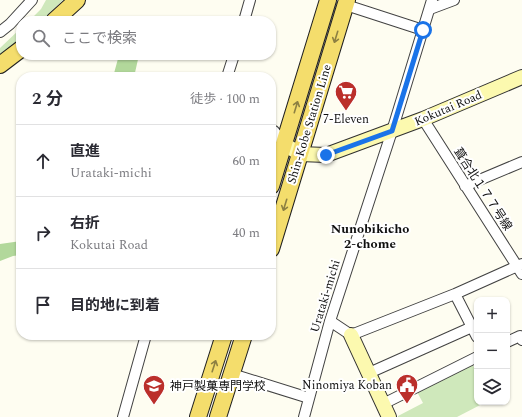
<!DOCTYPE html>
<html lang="ja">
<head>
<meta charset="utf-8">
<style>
  :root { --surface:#fff; --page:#f2f2f3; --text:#2b2b33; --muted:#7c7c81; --line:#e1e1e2 }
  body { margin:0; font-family:Spectral,"Noto Sans JP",serif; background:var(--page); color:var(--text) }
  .controls { position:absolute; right:12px; bottom:12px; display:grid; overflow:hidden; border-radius:8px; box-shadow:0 1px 3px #0004 }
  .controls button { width:36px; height:36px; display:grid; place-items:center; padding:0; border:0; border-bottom:1px solid var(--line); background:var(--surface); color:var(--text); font:20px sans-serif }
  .stop { position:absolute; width:12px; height:12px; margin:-9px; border:3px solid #1a73e8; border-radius:50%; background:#fff }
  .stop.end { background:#1a73e8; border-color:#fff; box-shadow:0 1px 4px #0008 }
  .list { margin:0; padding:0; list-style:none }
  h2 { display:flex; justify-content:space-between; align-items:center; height:52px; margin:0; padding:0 16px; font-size:17px }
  h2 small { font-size:13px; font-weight:400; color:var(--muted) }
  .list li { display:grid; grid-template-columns:26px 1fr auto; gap:12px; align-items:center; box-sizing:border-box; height:72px; padding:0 16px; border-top:1px solid var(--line) }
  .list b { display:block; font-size:15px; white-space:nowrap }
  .list p { margin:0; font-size:13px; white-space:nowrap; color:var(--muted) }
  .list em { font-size:13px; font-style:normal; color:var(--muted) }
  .icon { flex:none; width:22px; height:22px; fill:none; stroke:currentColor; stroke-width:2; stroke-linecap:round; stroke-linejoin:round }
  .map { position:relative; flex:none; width:522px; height:417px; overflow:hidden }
  .search { position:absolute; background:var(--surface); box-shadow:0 1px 3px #0004; left:16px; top:16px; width:260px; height:44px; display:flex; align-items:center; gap:10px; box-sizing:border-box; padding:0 14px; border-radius:16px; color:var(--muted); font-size:15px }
  .panel { position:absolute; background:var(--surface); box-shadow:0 1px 3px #0004; left:16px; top:72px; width:260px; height:268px; border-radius:16px }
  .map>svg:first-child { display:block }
  .green { fill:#cfe8bb }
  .forest { fill:#b2d89b }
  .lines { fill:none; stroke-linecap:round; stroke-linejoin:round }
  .street-casing { stroke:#424242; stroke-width:12 }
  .secondary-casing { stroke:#313131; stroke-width:16 }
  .primary-casing { stroke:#202020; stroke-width:18 }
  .street { stroke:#fff; stroke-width:10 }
  .secondary { stroke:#fcf9af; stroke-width:14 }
  .primary { stroke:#f4dd6c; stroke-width:16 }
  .oneway { stroke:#8d8042 }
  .route { stroke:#1a73e8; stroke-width:5 }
  .labels { text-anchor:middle; stroke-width:4; stroke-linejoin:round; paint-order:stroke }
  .street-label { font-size:12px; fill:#0f0f0f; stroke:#fff }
  .poi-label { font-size:12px; fill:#0f0f0f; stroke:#fff }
  .neighbourhood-label { font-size:13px; font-weight:bold; fill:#0f0f0f; stroke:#fff }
</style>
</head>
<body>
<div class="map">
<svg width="522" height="417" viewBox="0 0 522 417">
  <rect width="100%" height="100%" fill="#fefdf1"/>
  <path class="green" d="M46,0H63L41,21H29L41,9Z
    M21,28V38L0,55V48Z
    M472,363L477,374V402H486L457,417H398V416L423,403L416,390Z"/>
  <path class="forest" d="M119,55H139L134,77H113Z
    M21,241V255L13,256L0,261V244Z"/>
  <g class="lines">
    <g class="street-casing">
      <path id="street" d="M346,5L423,30
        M430,9L454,0
        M244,21L250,0
        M0,32L10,24L32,0
        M227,77L234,55
        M423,119L522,274
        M271,130L274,131L284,144
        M465,186L522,162
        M455,294L477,337
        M330,321L351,335L455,294L522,264
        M507,342L520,336L522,340
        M369,373L472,327
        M232,374L309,398
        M383,404L477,357
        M123,417L146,335
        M304,417L330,321L392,131L432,0"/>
    </g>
    <g class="secondary-casing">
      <path id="secondary" d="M284,144L300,154L326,155L423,119L522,77
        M351,335L389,417"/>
    </g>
    <g class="primary-casing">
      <path id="primary" d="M54,21L77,0
        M0,65L21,49
        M271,186L328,0
        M271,249L347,0
        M198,417L224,335
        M218,417L244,335"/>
    </g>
    <use href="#street" class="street"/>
    <use href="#secondary" class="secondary"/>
    <use href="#primary" class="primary"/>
  </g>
  <defs><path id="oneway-shaft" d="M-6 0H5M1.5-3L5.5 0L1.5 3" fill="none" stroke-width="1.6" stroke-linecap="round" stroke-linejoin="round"/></defs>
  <g class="oneway">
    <use href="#oneway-shaft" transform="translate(336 37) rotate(107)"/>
    <use href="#oneway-shaft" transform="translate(296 107) rotate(-73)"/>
    <use href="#oneway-shaft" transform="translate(285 205) rotate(107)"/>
    <use href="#oneway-shaft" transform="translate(214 366) rotate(-72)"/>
  </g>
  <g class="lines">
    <path class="route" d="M326,155L392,131L423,30"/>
  </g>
  <defs>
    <g id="supermarket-pin" transform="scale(1.15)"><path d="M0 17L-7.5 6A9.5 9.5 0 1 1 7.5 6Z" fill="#bb2f2b" stroke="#fff"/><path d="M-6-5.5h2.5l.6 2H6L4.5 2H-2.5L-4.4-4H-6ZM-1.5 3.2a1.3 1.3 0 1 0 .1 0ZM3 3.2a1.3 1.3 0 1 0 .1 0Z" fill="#fff"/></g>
    <g id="civic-pin" transform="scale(1.15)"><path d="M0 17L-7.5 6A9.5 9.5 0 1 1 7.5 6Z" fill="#bb2f2b" stroke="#fff"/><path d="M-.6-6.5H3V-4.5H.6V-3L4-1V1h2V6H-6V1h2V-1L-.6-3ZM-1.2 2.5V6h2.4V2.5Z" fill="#fff"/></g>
    <g id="university-pin" transform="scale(1.15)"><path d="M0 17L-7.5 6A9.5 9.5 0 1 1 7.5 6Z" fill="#bb2f2b" stroke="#fff"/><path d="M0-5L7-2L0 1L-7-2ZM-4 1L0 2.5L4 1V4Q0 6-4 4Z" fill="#fff"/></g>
  </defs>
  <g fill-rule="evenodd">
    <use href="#supermarket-pin" x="346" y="92"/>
    <use href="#civic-pin" x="407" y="385"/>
    <use href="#university-pin" x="154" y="386"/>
  </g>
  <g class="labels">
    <g class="street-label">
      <text transform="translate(448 108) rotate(-23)" y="4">Kokutai Road</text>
      <text transform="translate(309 124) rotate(-73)" y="4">Shin-Kobe Station Line</text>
      <text transform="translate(483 189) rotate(57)" y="4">葺合北１７７号線</text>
      <text transform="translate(325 296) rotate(-73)" y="4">Urataki-michi</text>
    </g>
    <g class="poi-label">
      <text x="346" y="123">7-Eleven</text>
      <text x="392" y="389" text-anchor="end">Ninomiya Koban</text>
      <text x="170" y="390" text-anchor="start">神戸製菓専門学校</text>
    </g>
    <g class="neighbourhood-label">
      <text x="370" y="233">Nunobikicho<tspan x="370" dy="15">2-chome</tspan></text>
    </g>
  </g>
</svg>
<div class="controls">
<button>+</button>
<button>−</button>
<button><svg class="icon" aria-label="layers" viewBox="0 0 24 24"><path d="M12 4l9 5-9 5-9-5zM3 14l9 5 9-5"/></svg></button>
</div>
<div class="stop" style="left:423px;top:30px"></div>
<div class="stop end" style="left:326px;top:155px"></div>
<div class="search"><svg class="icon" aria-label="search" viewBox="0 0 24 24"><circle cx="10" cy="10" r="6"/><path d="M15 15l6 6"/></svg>ここで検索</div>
<section class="panel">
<h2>2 分<small>徒歩 · 100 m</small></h2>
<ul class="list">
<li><svg class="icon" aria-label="ahead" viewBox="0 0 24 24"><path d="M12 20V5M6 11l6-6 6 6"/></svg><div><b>直進</b><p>Urataki-michi</p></div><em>60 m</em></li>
<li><svg class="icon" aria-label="right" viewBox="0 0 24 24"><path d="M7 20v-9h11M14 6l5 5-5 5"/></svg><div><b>右折</b><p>Kokutai Road</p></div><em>40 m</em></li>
<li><svg class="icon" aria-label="arrive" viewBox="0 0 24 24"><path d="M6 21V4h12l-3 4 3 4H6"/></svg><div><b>目的地に到着</b></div></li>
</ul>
</section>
</div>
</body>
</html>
